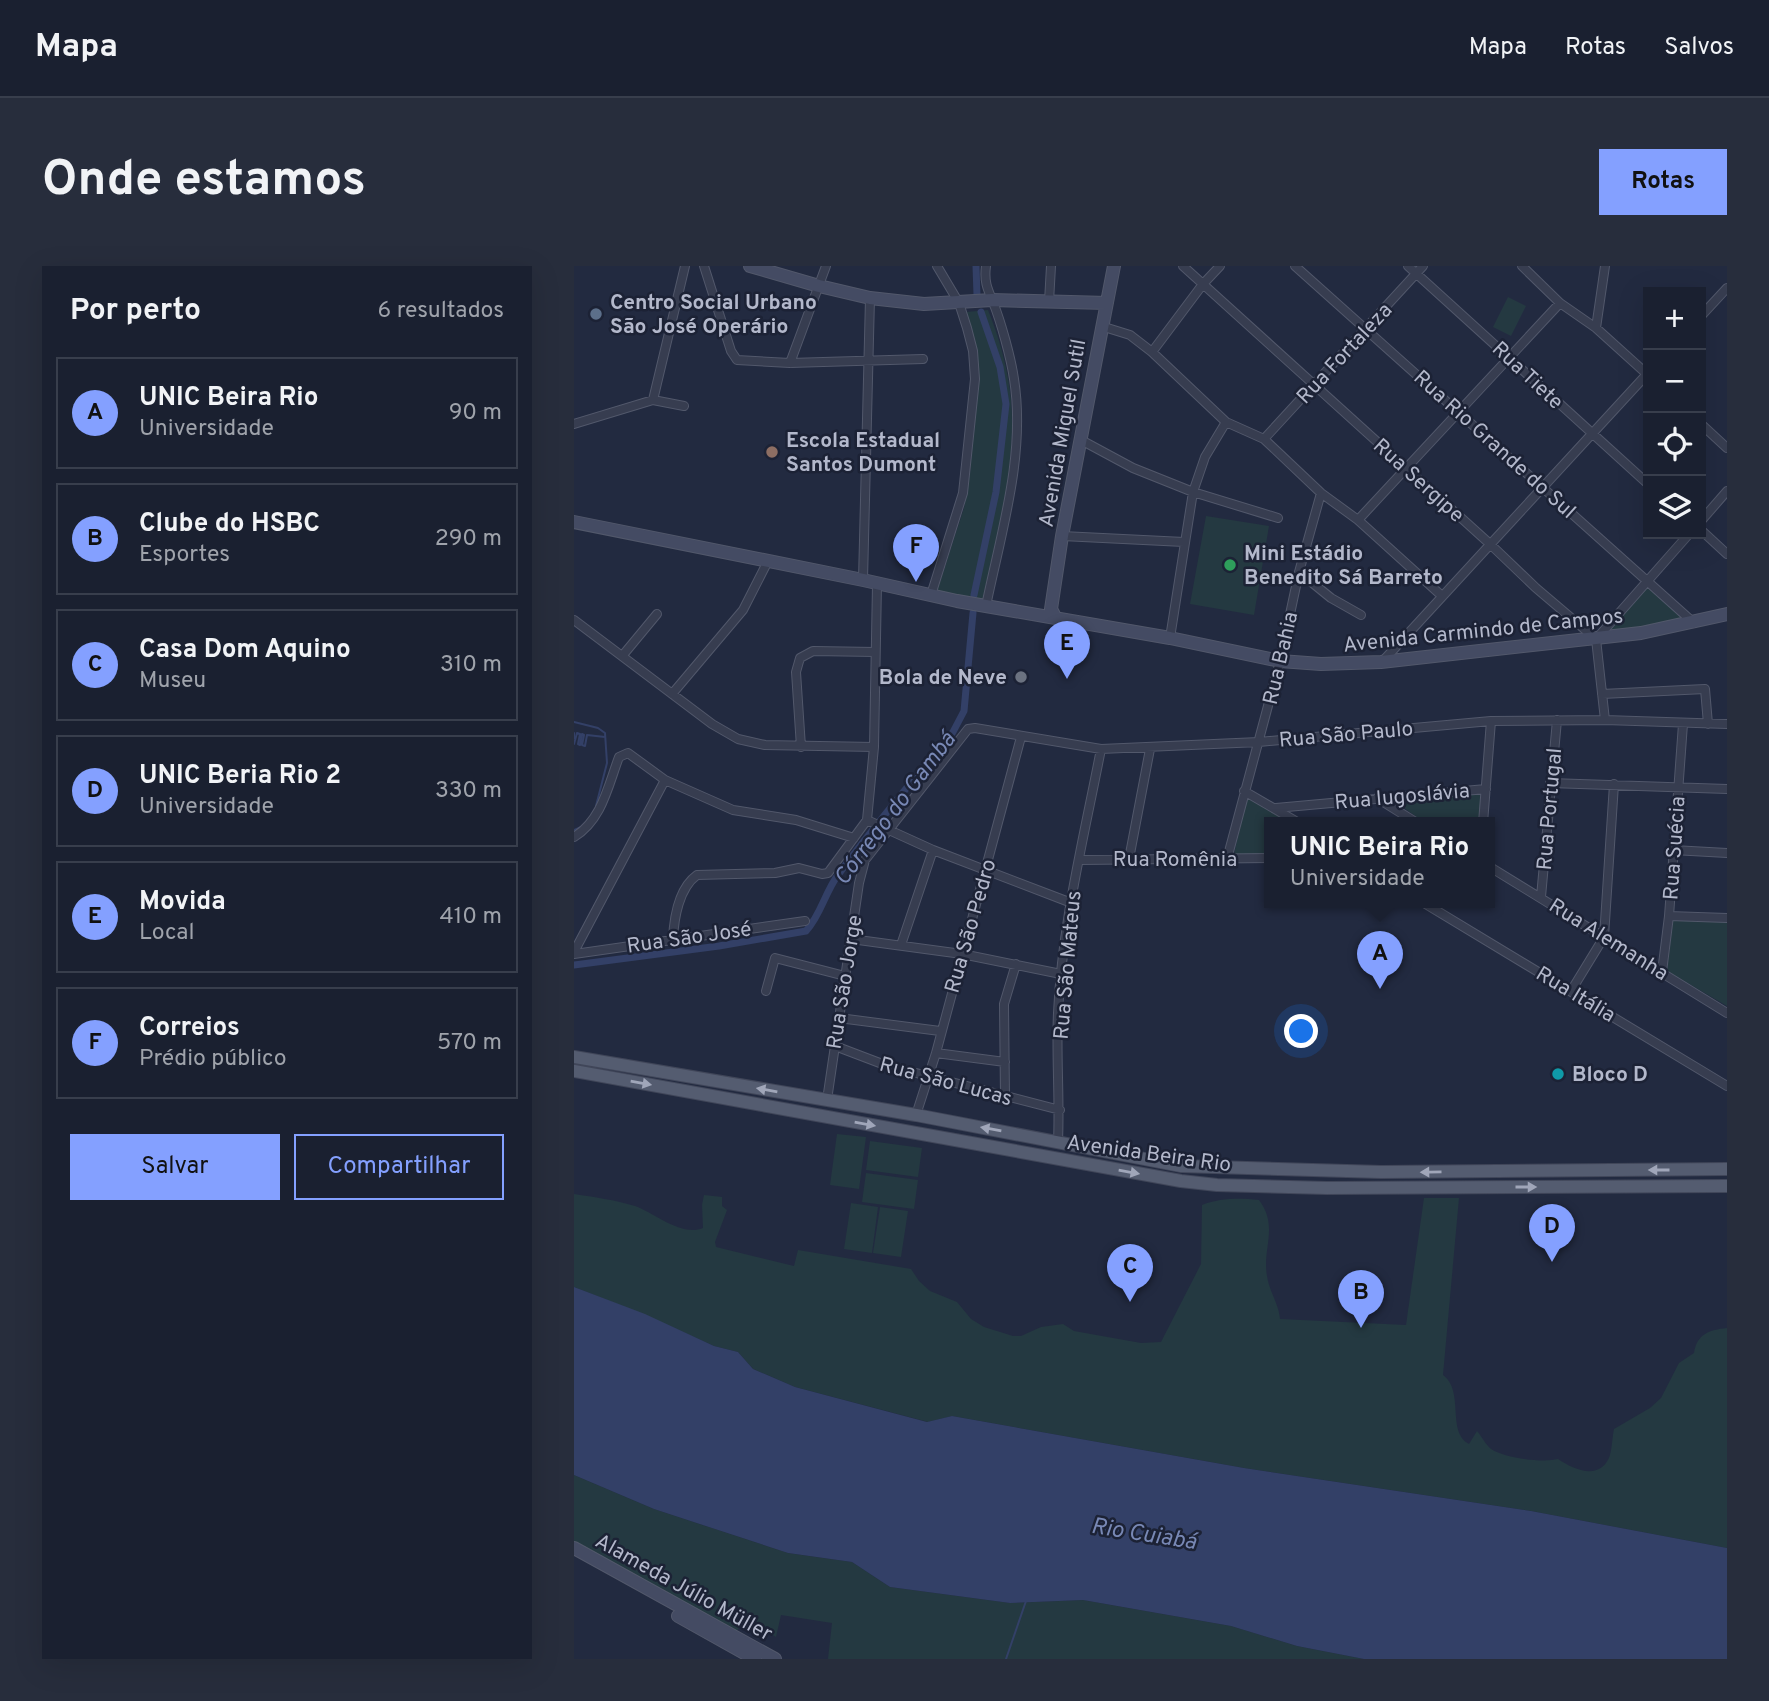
<!DOCTYPE html>
<html lang="pt">
<head>
<meta charset="utf-8">
<style>
  :root { --surface:#1a2030; --page:#272d3c; --text:#f1f3f6; --muted:#9fa3ab; --line:#383e4c; --accent:#84a0ff }
  body { margin:0; font-family:Overpass,sans-serif; background:var(--page); color:var(--text) }
  .controls { position:absolute; right:21px; top:21px; display:grid; overflow:hidden; border-radius:0px; box-shadow:0 7px 28px #0002 }
  .controls button { width:63px; height:63px; display:grid; place-items:center; padding:0; border:0; border-bottom:2px solid var(--line); background:var(--surface); color:var(--text); font:35px sans-serif }
  .you { position:absolute; left:728px; top:766px; width:24px; height:24px; margin:-18px; border:5px solid #fff; border-radius:50%; background:#1a73e8; box-shadow:0 0 0 10px #1a73e833 }
  .badge { display:grid; place-items:center; width:46px; height:46px; border-radius:50%; background:var(--accent); color:#111; font-size:23px; font-weight:700 }
  .pin { position:absolute; translate:-50% -58px; filter:drop-shadow(0 2px 4px #0008) }
  .pin::after { content:''; position:absolute; top:37px; width:24px; height:21px; background:inherit; clip-path:polygon(0 0,100% 0,50% 100%) }
  .popup { position:absolute; left:690px; top:551px; width:231px; height:91px; box-sizing:border-box; display:grid; place-content:center; border-radius:0px; background:var(--surface); filter:drop-shadow(0 2px 5px #0005); font-size:23px; white-space:nowrap; color:var(--muted) }
  .popup b { font-size:26px; color:var(--text) }
  .popup::after { content:''; position:absolute; left:50%; top:100%; margin-left:-14px; border:14px solid transparent; border-top-color:var(--surface) }
  .list { margin:0; padding:0; list-style:none }
  h2 { display:flex; justify-content:space-between; align-items:center; height:91px; margin:0; padding:0 28px; font-size:30px }
  h2 small { font-size:23px; font-weight:400; color:var(--muted) }
  .list li { display:grid; grid-template-columns:46px 1fr auto; gap:21px; align-items:center; box-sizing:border-box; height:112px; margin:0 14px 14px; padding:0 14px; border:2px solid var(--line); border-radius:0px }
  .list b { display:block; font-size:26px; white-space:nowrap }
  .list p { margin:0; font-size:23px; white-space:nowrap; color:var(--muted) }
  .list em { font-size:23px; font-style:normal; color:var(--muted) }
  .actions { display:flex; gap:14px; padding:21px 28px }
  .actions a { flex:1; padding:16px 0; border:2px solid var(--accent); border-radius:0px; text-align:center; font-size:24px; color:var(--accent) }
  .actions .main { background:var(--accent); color:#111 }
  .icon { flex:none; width:38px; height:38px; fill:none; stroke:currentColor; stroke-width:2; stroke-linecap:round; stroke-linejoin:round }
  .map { position:relative; flex:none; width:1153px; height:1393px; overflow:hidden; border-radius:0px }
  header { display:flex; align-items:center; gap:42px; box-sizing:border-box; height:98px; padding:0 35px; background:var(--surface); border-bottom:2px solid var(--line) }
  header strong { font-size:33px }
  nav { display:flex; gap:38px; margin-inline-start:auto; font-size:24px }
  .intro { display:flex; align-items:center; justify-content:space-between; box-sizing:border-box; height:168px; padding:0 42px }
  h1 { margin:0; font-size:49px }
  .button { padding:18px 32px; border-radius:0px; background:var(--accent); color:#111; font-size:24px; font-weight:700 }
  main { display:flex; gap:42px; padding:0 42px }
  aside { flex:1; background:var(--surface); border-radius:0px; box-shadow:0 7px 28px #0002 }
  .map>svg:first-child { display:block }
  .green { fill:#243941 }
  .water { fill:#334067 }
  .lines { fill:none; stroke-linecap:round; stroke-linejoin:round }
  .stream { stroke:#334067; stroke-width:2 }
  .canal { stroke:#334067; stroke-width:7 }
  .street-casing { stroke:#52586b; stroke-width:10 }
  .secondary-casing { stroke:#52586b; stroke-width:14 }
  .primary-casing { stroke:#404659; stroke-width:14 }
  .street { stroke:#373d50; stroke-width:8 }
  .secondary { stroke:#444b63; stroke-width:12 }
  .primary { stroke:#545c70; stroke-width:12 }
  .oneway { fill:#a0a6b9 }
  .service-dot { fill:#5c6f8a; stroke:#1c2235; stroke-width:2.5 }
  .education-dot { fill:#8d6e63; stroke:#1c2235; stroke-width:2.5 }
  .leisure-dot { fill:#2e9e5b; stroke:#1c2235; stroke-width:2.5 }
  .worship-dot { fill:#6b7280; stroke:#1c2235; stroke-width:2.5 }
  .culture-dot { fill:#0f9aa8; stroke:#1c2235; stroke-width:2.5 }
  .labels { text-anchor:middle; stroke-width:5; stroke-linejoin:round; paint-order:stroke }
  .poi-label { font-size:21px; font-weight:bold; fill:#b3b8cb; stroke:#1c2235; text-anchor:start }
  .street-label { font-size:21px; fill:#b3b8cb; stroke:#1c2235 }
  .water-label { font-size:23px; font-style:italic; fill:#7888b5; stroke:#1c2235 }
</style>
</head>
<body>
<header>
<strong>Mapa</strong>
<nav><a>Mapa</a><a>Rotas</a><a>Salvos</a></nav>
</header>
<div class="intro"><h1>Onde estamos</h1><a class="button">Rotas</a></div>
<main>
<aside>
<h2>Por perto<small>6 resultados</small></h2>
<ul class="list">
<li><span class="badge">A</span><div><b>UNIC Beira Rio</b><p>Universidade</p></div><em>90 m</em></li>
<li><span class="badge">B</span><div><b>Clube do HSBC</b><p>Esportes</p></div><em>290 m</em></li>
<li><span class="badge">C</span><div><b>Casa Dom Aquino</b><p>Museu</p></div><em>310 m</em></li>
<li><span class="badge">D</span><div><b>UNIC Beria Rio 2</b><p>Universidade</p></div><em>330 m</em></li>
<li><span class="badge">E</span><div><b>Movida</b><p>Local</p></div><em>410 m</em></li>
<li><span class="badge">F</span><div><b>Correios</b><p>Prédio público</p></div><em>570 m</em></li>
</ul>
<div class="actions"><a class="main">Salvar</a><a>Compartilhar</a></div>
</aside>
<div class="map">
<svg width="1153" height="1393" viewBox="0 0 1153 1393">
  <rect width="100%" height="100%" fill="#222a40"/>
  <path class="green" d="M934,31L952,40L937,70L919,61Z
    M414,44C423,66 430,89 434,112C448,187 423,264 408,337L363,325L390,242L396,207L404,113L403,84L392,46Z
    M632,250L695,260L680,349L616,338Z
    M1077,321L1109,351L1106,354L1039,366L1037,363L1071,323Z
    M905,526L907,529L906,557H851L819,534Z
    M673,531L715,557H696V589L660,588Z
    M1102,653L1153,654V740L1093,705L1098,656Z
    M263,868L292,871L285,923L256,919Z
    M296,875L348,882L344,911L292,904Z
    M292,907L344,914L340,943L288,936Z
    M0,928C20,931 41,934 61,940C81,947 107,971 129,962L128,939L130,929L148,931V940L153,944L141,976L142,981L220,1000L224,984L337,1003L345,1015L356,1025L383,1036L397,1053L410,1061L439,1070H447L467,1061L489,1058L500,1065L567,1077L587,1076L627,998L628,939C647,932 664,932 685,934C705,961 688,982 693,1010C695,1025 705,1038 706,1053L832,1059L850,932H885L869,1109C891,1125 872,1166 895,1178L903,1165C908,1171 912,1179 917,1183C930,1192 969,1197 984,1193C999,1203 1024,1215 1035,1192C1038,1185 1038,1172 1040,1163L1076,1142L1087,1132L1105,1097L1120,1087C1123,1068 1135,1064 1153,1062V1282L957,1245L670,1202L378,1150L354,1156L221,1121L179,1103L164,1086L140,1080L71,1049L0,1021Z
    M277,937L304,941L298,987L270,983Z
    M306,941L334,945L327,991L299,987Z
    M0,1209L80,1243L214,1287L278,1296L316,1321L436,1337L509,1334L657,1360L723,1380L790,1393H254L258,1357L207,1349L202,1371L172,1353L161,1367L0,1278Z"/>
  <path class="water" d="M0,1021L71,1048L140,1080L164,1086L179,1103L221,1121L353,1156L378,1150L670,1202L957,1245L1153,1282V1393H790L723,1380L657,1360L509,1334L436,1337L316,1321L278,1296L214,1287L80,1243L0,1209Z"/>
  <g class="lines">
    <path class="stream" d="M0,456L24,462L31,467L33,497L22,540
      M0,467V472
      M0,478L3,467L6,468L4,478L6,479L8,468L10,469L8,479L11,480L13,469L31,471
      M0,564L7,561
      M432,1393L452,1335"/>
    <path class="canal" d="M402,0L403,29
      M400,329L422,226L432,138L426,101L407,46
      M0,699L145,680L232,665C247,649 251,626 264,609C300,560 340,513 379,466L390,445L399,347"/>
    <g class="street-casing">
      <path id="street" d="M130,0L157,85L163,94L216,97L349,93
        M412,0C410,15 413,22 419,36C427,56 437,92 440,113C452,188 427,267 412,340
        M609,0L916,278L962,322L1022,373L1031,454
        M721,0L1120,357
        M834,0L1074,218
        M948,0L986,37L1022,62L1074,109
        M475,36L477,0
        M1127,50L1153,22
        M527,60L556,69L578,86L652,156L690,173L747,227L784,254L868,330
        M1022,62L1031,0
        M578,86L629,18L646,0
        M216,97L252,0
        M79,134L111,0
        M0,158L79,134L110,140
        M1127,158L1153,182
        M690,173L849,0
        M507,174L559,202L619,226L704,252
        M784,254L986,37
        M1127,255L1153,225
        M1127,264L1153,288
        M488,270L610,276
        M725,306L757,332L787,349
        M289,314L296,32
        M357,329L389,227L401,113L399,85L393,62L385,37L363,0
        M0,354L138,458L164,473L191,479L300,481
        M1024,371L1115,268
        M596,372L619,226L631,191L652,156
        M49,389L83,348
        M808,396L1074,107
        M98,428L169,344L194,295
        M1028,428L1131,423L1134,458
        M227,481L222,406L226,392L239,385L301,386
        M976,517L1153,523
        M670,525L725,557
        M803,532L843,557
        M702,542L912,523
        M293,554L359,584L495,636
        M909,557L917,455
        M0,571C28,554 34,520 45,491L54,487L91,514L159,544L222,554L280,572
        M1099,584L1153,587
        M555,593L576,483
        M653,593L706,395L725,306L747,227
        M506,594L696,592
        M916,601L1153,747
        M967,631L983,454
        M850,637L1153,820
        M1095,650L1153,652
        M99,673C100,652 105,622 123,609L201,607L225,602L248,608L254,607L293,554L300,481L303,318
        M277,673L388,688L487,708
        M327,679L359,584
        M0,686L91,514
        M0,688L231,655
        M1088,706L1095,650L1109,458
        M192,725L201,692L271,710
        M997,725L1030,671L1040,518
        M265,752L366,765
        M261,780L311,799L486,844
        M362,787L431,796
        M431,831L430,738L442,698
        M253,834L285,617L291,594L394,463L401,462L527,483L685,476L917,455L1031,454L1153,458
        M342,849L362,787L447,471
        M484,875C486,833 482,790 484,747C488,658 510,571 527,483"/>
    </g>
    <g class="secondary-casing">
      <path id="secondary" d="M176,0L245,20L296,32L350,38L418,34L533,37
        M0,256L289,314L383,335L596,372L706,395L747,398L807,396L1067,367L1153,348
        M481,351L477,343L488,270L540,0
        M0,1282L201,1393
        M104,1350L181,1393"/>
    </g>
    <g class="primary-casing">
      <path id="primary" d="M0,791L342,849L607,900L807,906L1153,903
        M0,805L607,915L643,919L753,922L1153,920"/>
    </g>
    <use href="#street" class="street"/>
    <use href="#secondary" class="secondary"/>
    <use href="#primary" class="primary"/>
  </g>
  <defs><path id="oneway-solid" d="M-6-.8H1V-3.2L6.5 0L1 3.2V.8H-6Z" transform="scale(1.75)"/></defs>
  <g class="oneway">
    <use href="#oneway-solid" transform="translate(67 817) rotate(10)"/>
    <use href="#oneway-solid" transform="translate(193 824) rotate(-170)"/>
    <use href="#oneway-solid" transform="translate(291 858) rotate(10)"/>
    <use href="#oneway-solid" transform="translate(417 863) rotate(-170)"/>
    <use href="#oneway-solid" transform="translate(1085 904) rotate(180)"/>
    <use href="#oneway-solid" transform="translate(555 906) rotate(10)"/>
    <use href="#oneway-solid" transform="translate(857 906) rotate(179)"/>
    <use href="#oneway-solid" transform="translate(952 921)"/>
  </g>
  <circle class="service-dot" cx="22" cy="48" r="7"/>
  <circle class="education-dot" cx="198" cy="186" r="7"/>
  <circle class="leisure-dot" cx="656" cy="299" r="7"/>
  <circle class="worship-dot" cx="447" cy="411" r="7"/>
  <circle class="culture-dot" cx="984" cy="808" r="7"/>
  <g class="labels">
    <g class="poi-label">
      <text x="36" y="43">Centro Social Urbano<tspan x="36" dy="24">São José Operário</tspan></text>
      <text x="212" y="181">Escola Estadual<tspan x="212" dy="24">Santos Dumont</tspan></text>
      <text x="670" y="294">Mini Estádio<tspan x="670" dy="24">Benedito Sá Barreto</tspan></text>
      <text x="433" y="418" text-anchor="end">Bola de Neve</text>
      <text x="998" y="815">Bloco D</text>
    </g>
    <g class="street-label">
      <text transform="translate(770 87) rotate(-47)" y="7">Rua Fortaleza</text>
      <text transform="translate(954 109) rotate(43)" y="7">Rua Tiete</text>
      <text transform="translate(488 167) rotate(-80)" y="7">Avenida Miguel Sutil</text>
      <text transform="translate(921 178) rotate(42)" y="7">Rua Rio Grande do Sul</text>
      <text transform="translate(845 214) rotate(42)" y="7">Rua Sergipe</text>
      <text transform="translate(909 364) rotate(-6)" y="7">Avenida Carmindo de Campos</text>
      <text transform="translate(706 392) rotate(-77)" y="7">Rua Bahia</text>
      <text transform="translate(772 468) rotate(-5)" y="7">Rua São Paulo</text>
      <text transform="translate(828 530) rotate(-5)" y="7">Rua Iugoslávia</text>
      <text transform="translate(975 543) rotate(-85)" y="7">Rua Portugal</text>
      <text transform="translate(1100 582) rotate(-86)" y="7">Rua Suécia</text>
      <text x="601" y="600">Rua Romênia</text>
      <text transform="translate(396 660) rotate(-74)" y="7">Rua São Pedro</text>
      <text transform="translate(115 671) rotate(-8)" y="7">Rua São José</text>
      <text transform="translate(1035 673) rotate(32)" y="7">Rua Alemanha</text>
      <text transform="translate(493 699) rotate(-85)" y="7">Rua São Mateus</text>
      <text transform="translate(270 716) rotate(-81)" y="7">Rua São Jorge</text>
      <text transform="translate(1002 728) rotate(31)" y="7">Rua Itália</text>
      <text transform="translate(372 815) rotate(15)" y="7">Rua São Lucas</text>
      <text transform="translate(575 887) rotate(8)" y="7">Avenida Beira Rio</text>
      <text transform="translate(110 1321) rotate(29)" y="7">Alameda Júlio Müller</text>
    </g>
    <g class="water-label">
      <text transform="translate(320 542) rotate(-53)" y="8">Córrego do Gambá</text>
      <text transform="translate(570 1267) rotate(9)" y="8">Rio Cuiabá</text>
    </g>
  </g>
</svg>
<div class="controls">
<button>+</button>
<button>−</button>
<button><svg class="icon" aria-label="locate" viewBox="0 0 24 24"><circle cx="12" cy="12" r="6"/><path d="M12 2v4M12 18v4M2 12h4M18 12h4"/></svg></button>
<button><svg class="icon" aria-label="layers" viewBox="0 0 24 24"><path d="M12 4l9 5-9 5-9-5zM3 14l9 5 9-5"/></svg></button>
</div>
<div class="you"></div>
<div class="pin badge" style="left:806px;top:723px">A</div>
<div class="popup"><b>UNIC Beira Rio</b>Universidade</div>
<div class="pin badge" style="left:787px;top:1062px">B</div>
<div class="pin badge" style="left:556px;top:1036px">C</div>
<div class="pin badge" style="left:978px;top:996px">D</div>
<div class="pin badge" style="left:493px;top:413px">E</div>
<div class="pin badge" style="left:342px;top:316px">F</div>
</div>
</main>
</body>
</html>
